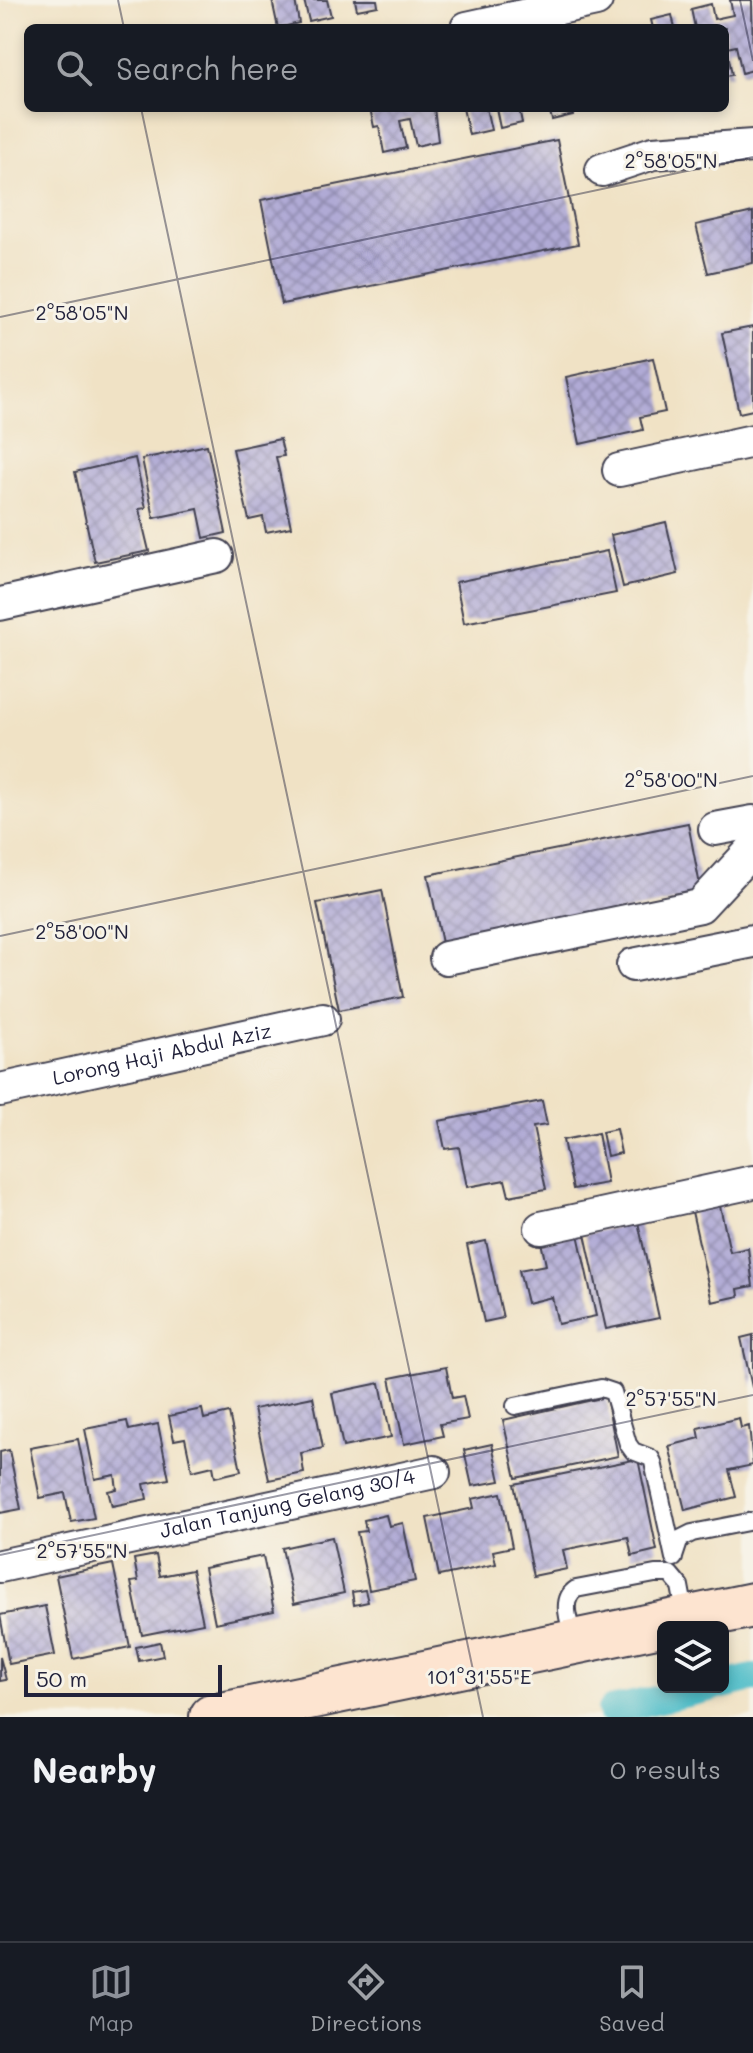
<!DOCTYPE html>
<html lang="en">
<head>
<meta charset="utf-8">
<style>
  :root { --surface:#171b24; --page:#242831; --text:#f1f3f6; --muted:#9ea1a6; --line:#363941; --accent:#8c9099 }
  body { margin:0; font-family:Mali,sans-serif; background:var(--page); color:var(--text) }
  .controls { position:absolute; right:24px; bottom:24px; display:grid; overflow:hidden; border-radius:12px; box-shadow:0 4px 12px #0003 }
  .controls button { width:72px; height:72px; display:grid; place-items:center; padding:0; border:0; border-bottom:2px solid var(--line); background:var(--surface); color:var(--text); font:40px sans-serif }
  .scale { position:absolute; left:24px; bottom:20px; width:198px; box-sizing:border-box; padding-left:8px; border:4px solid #22223b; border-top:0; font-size:22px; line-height:28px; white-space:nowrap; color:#22223b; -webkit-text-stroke:6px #f7f3e8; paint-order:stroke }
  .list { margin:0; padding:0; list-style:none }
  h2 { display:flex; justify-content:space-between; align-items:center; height:104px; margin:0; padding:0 32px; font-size:34px }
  h2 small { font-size:26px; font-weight:400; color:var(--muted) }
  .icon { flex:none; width:44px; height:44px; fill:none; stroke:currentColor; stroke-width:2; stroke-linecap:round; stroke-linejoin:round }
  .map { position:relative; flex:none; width:753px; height:1717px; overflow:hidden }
  .search { position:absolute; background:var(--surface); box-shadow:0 4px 12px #0003; left:24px; right:24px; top:24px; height:88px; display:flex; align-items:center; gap:20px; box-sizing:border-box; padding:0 28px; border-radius:12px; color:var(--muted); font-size:30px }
  .sheet { height:224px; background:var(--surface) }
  nav { display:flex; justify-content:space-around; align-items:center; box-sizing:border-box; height:112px; border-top:2px solid var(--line); background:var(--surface); font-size:22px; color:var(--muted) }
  nav a { display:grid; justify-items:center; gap:4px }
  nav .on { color:var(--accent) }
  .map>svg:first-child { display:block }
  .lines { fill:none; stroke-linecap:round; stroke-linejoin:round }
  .canal { stroke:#51bec9; stroke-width:28 }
  .building { fill:url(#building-cross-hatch) }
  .lane-casing { stroke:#413f50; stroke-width:20 }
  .street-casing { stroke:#413f50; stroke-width:36 }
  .secondary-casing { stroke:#413f50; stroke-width:48 }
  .lane { stroke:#fff; stroke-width:16 }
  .street { stroke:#fff; stroke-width:32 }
  .secondary { stroke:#fde4d0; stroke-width:44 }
  .ticks { fill:none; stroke:#22223b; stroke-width:2; stroke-opacity:0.45 }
  .labels { text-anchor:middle; stroke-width:6; stroke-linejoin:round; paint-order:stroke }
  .street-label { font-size:20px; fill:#22223b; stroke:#f7f3e8 }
  .ticks-label { font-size:20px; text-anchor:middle; fill:#22223b; stroke:#f7f3e8; stroke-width:6; stroke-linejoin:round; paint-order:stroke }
</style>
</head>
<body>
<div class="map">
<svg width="753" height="1717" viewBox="0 0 753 1717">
  <defs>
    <pattern id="building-cross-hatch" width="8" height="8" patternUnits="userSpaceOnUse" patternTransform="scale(2)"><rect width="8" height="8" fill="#b0aad5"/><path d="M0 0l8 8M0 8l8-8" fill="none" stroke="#8f8aae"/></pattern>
  </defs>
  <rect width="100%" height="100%" fill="#f7f3e8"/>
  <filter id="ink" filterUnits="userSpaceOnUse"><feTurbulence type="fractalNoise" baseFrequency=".0125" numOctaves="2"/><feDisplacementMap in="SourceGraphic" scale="16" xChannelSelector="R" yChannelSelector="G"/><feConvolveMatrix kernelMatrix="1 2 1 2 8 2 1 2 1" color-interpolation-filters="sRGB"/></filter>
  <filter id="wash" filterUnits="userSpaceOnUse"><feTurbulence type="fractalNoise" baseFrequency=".006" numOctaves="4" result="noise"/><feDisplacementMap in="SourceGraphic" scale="32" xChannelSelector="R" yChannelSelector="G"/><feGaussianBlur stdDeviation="1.8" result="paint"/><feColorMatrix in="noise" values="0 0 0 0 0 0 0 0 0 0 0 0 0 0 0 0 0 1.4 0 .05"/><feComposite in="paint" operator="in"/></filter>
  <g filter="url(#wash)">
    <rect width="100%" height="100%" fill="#f0e2c5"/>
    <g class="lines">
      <path class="canal" d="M723,1685L753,1678
        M611,1710L714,1687"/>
    </g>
    <g id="blocks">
      <path class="building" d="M272,0H295L299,23L278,28Z
        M304,0H327L331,16L309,21Z
        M355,0H377L378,6L357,10Z
        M730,0H752L753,70L742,73L736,46L727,48L732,75L725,76V28H695L691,9L711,4L714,19L733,15Z
        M672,15L675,28H653L651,20Z
        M370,108H434L438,141L416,146L410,119L400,121L406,148L384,153L379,126L374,127Z
        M463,108H486L491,130L469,135Z
        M496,108H519L522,123L500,128Z
        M549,108H572L573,115L552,120Z
        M557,140L578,244L282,304L261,200Z
        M753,212V263L708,273L696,225Z
        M753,327V410L739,413L722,333Z
        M653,358L665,412L640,417L643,430L580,444L566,377Z
        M280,439L284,456L276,457L291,527L266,532L263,517L249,520L233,449Z
        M207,445L226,533L204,538L198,509L154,518L142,459Z
        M135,458L146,508L139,509L149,551L95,562L75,472Z
        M666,522L678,574L623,587L611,535Z
        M607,551L616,593L464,623L456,582Z
        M688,823L702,896L443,948L428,875Z
        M382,890L403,997L339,1010L317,903Z
        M542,1101L547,1125L533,1127L546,1189L509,1196L505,1180L467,1187L459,1147L445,1149L439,1121Z
        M616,1129L621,1153L607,1156L602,1132Z
        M598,1133L607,1183L573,1189L563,1140Z
        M719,1201L730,1252L748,1248L753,1286L738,1289L739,1296L712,1302L691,1207Z
        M638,1222L659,1318L606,1329L585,1234Z
        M578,1234L596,1316L558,1324L552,1297L527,1303L519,1270L546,1265L541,1242Z
        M486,1241L503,1318L484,1322L467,1245Z
        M753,1335V1387H752L741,1338Z
        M446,1367L452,1398L463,1396L468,1419L440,1424L443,1436L404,1444L390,1378Z
        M380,1383L391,1437L343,1447L332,1393Z
        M313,1397L323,1448L301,1453L304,1473L269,1480L254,1409Z
        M606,1397L618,1456L516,1478L503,1420Z
        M202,1409L204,1419L229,1413L241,1471L215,1477L213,1466L192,1471L185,1438L174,1440L169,1416Z
        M739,1418L741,1428L749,1426L753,1465L729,1470L736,1497L685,1510L669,1446L700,1438L698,1428Z
        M127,1421L129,1430L158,1424L169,1479L144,1484L147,1499L112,1506L108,1491L117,1489L115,1475L95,1479L85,1429Z
        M78,1439L94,1518L71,1522L65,1493L40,1498L30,1448Z
        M492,1444L500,1481L472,1486L464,1450Z
        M9,1450L21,1509L0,1513V1452Z
        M638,1459L657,1550L632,1556L628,1537L563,1550L567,1569L533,1576L514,1484Z
        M501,1493L512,1547L493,1551L496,1564L439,1576L427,1518L474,1508L472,1499Z
        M386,1515L389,1526L403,1523L415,1581L369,1590L357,1532L366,1531L364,1520Z
        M332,1537L344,1593L294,1604L282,1548Z
        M156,1555L160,1576L192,1570L203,1623L142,1635L131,1582L138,1581L134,1559Z
        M263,1556L274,1611L215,1623L204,1568Z
        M113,1564L130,1647L73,1659L56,1576Z
        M365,1590L368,1602L354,1605L352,1592Z
        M45,1606L55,1655L9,1664L0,1615Z
        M160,1642L163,1656L139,1661L136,1647Z
        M0,1657L6,1680L0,1681Z"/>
    </g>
  </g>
  <g filter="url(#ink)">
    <use href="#blocks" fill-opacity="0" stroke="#413f50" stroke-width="2"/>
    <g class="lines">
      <g class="lane-casing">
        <path id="lane" d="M515,1406L601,1388L613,1392L628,1444L633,1451L651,1458L653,1462L674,1558
          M674,1557L680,1539L692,1533L753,1521
          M574,1640C570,1623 559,1600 576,1589L655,1574H670L680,1586L686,1618"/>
      </g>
      <g class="street-casing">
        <g id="street">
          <path d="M467,28L596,0"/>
          <path d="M602,170L653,153L753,146"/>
          <path d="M619,470L753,441"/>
          <path d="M0,604L217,556"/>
          <path d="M715,829L753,822"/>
          <path d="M446,958L700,906L753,849"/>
          <path d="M633,965L753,941"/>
          <path id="s1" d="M0,1090L323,1019"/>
          <path d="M541,1228L753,1182"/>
          <path id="s2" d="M0,1566L434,1472"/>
        </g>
      </g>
      <g class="secondary-casing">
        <path id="secondary" d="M212,1717L753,1605"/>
      </g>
      <use href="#lane" class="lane"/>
      <use href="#street" class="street"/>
      <use href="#secondary" class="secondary"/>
    </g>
  </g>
  <path class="ticks" d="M118,0L124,28M740,0L753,61M141,108L483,1717M0,317L753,157M0,936L753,776M0,1555L753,1395"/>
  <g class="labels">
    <g class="street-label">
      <text dy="7" stroke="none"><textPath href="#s1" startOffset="166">Lorong Haji Abdul Aziz</textPath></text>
      <text dy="7" stroke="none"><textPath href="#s2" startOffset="294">Jalan Tanjung Gelang 30/4</textPath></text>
    </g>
  </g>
  <g class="ticks-label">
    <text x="671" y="168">2°58'05"N</text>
    <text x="82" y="320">2°58'05"N</text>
    <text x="671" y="787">2°58'00"N</text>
    <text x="82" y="939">2°58'00"N</text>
    <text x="671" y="1406">2°57'55"N</text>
    <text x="82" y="1558">2°57'55"N</text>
    <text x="479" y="1684">101°31'55"E</text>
  </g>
</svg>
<div class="controls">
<button><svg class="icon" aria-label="layers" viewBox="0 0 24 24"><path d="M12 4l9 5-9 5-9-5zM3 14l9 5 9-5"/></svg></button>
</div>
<div class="scale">50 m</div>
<div class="search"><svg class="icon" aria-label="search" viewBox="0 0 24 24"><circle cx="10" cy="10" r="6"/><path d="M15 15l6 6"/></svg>Search here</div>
</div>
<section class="sheet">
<h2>Nearby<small>0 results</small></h2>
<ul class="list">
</ul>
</section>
<nav>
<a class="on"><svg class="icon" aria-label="map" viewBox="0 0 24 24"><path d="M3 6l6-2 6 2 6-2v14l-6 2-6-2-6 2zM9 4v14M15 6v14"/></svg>Map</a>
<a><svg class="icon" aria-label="directions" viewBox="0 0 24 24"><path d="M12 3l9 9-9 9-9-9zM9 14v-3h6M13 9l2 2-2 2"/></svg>Directions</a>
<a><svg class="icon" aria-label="saved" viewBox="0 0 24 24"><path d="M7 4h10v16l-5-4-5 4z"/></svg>Saved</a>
</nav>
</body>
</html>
